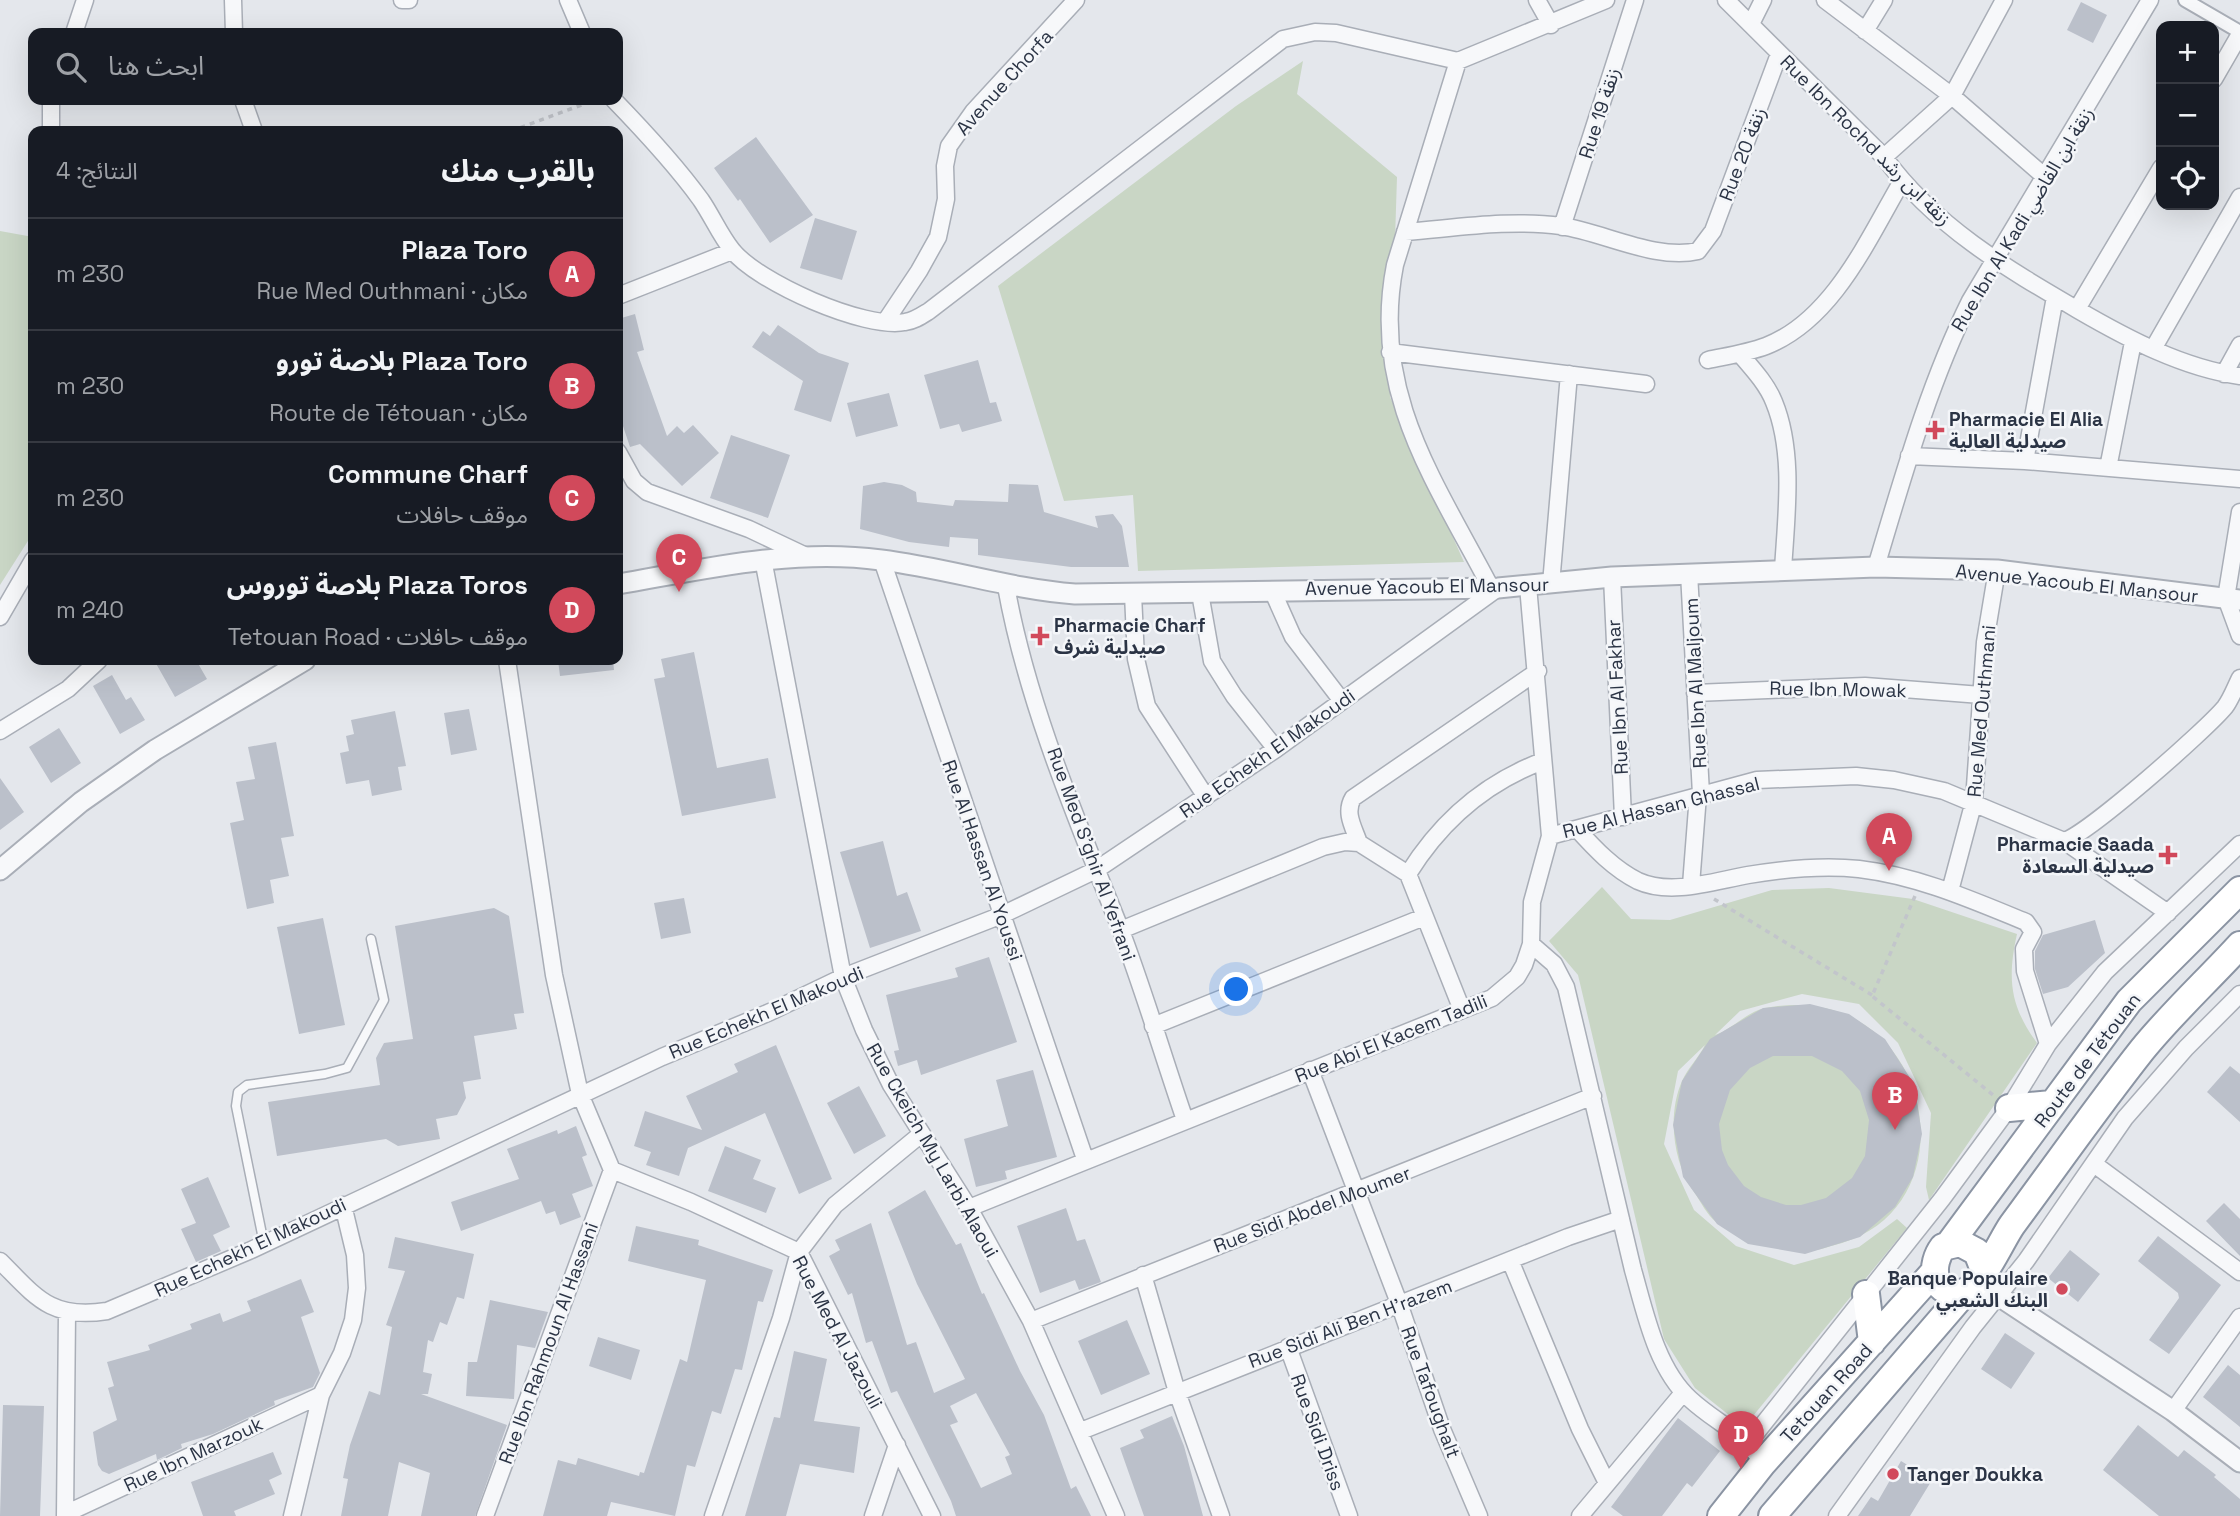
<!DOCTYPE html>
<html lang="ar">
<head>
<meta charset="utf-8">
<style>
  :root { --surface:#171b24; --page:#242831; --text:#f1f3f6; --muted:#9ea1a6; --line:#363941; --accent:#d1495b }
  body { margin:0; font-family:"Space Grotesk","Noto Sans Arabic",sans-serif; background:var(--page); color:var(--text); direction:rtl }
  .controls { position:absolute; right:21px; top:21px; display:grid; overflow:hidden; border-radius:14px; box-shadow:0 7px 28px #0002 }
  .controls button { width:63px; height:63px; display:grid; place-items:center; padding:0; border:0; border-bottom:2px solid var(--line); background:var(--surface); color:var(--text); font:35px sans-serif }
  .you { position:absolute; left:1237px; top:990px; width:24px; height:24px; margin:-18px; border:5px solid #fff; border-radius:50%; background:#1a73e8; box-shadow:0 0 0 10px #1a73e833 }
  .badge { display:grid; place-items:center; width:46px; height:46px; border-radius:50%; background:var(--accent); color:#fff; font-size:23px; font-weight:700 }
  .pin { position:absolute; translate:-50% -58px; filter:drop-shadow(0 2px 4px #0008) }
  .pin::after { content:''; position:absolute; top:37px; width:24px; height:21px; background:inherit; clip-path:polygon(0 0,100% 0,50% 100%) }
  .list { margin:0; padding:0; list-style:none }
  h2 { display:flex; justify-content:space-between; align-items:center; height:91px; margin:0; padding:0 28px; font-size:30px }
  h2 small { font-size:23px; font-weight:400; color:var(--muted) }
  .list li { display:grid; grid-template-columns:46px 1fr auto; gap:21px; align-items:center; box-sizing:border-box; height:112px; padding:0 28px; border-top:2px solid var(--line) }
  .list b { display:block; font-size:26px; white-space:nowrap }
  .list p { margin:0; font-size:23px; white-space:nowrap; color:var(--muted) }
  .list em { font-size:23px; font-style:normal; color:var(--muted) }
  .icon { flex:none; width:38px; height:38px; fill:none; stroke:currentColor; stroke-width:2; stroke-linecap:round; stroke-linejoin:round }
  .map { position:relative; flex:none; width:2240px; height:1516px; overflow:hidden; direction:ltr }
  .search { position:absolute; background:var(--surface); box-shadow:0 7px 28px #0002; left:28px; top:28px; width:595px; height:77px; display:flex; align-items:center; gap:18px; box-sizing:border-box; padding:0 24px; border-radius:14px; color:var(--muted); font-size:26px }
  .panel { position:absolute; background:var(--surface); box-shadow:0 7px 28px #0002; left:28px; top:126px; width:595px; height:539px; border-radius:14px; direction:rtl }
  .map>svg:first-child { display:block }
  .green { fill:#c9d6c5 }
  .building { fill:#bbc0ca; fill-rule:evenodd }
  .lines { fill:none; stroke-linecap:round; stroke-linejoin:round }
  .service-casing { stroke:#a9aeb7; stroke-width:11 }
  .pedestrian-casing { stroke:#a9aeb7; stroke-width:16 }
  .minor-casing { stroke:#a9aeb7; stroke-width:19 }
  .tertiary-casing { stroke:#a9aeb7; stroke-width:23 }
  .trunk-casing { stroke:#8b94a3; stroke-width:30 }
  .path { stroke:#c2c5cb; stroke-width:3.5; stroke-dasharray:5 5; stroke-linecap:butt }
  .service { stroke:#f7f8fa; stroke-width:8 }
  .pedestrian { stroke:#f7f8fa; stroke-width:12 }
  .minor { stroke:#f7f8fa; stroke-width:16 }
  .tertiary { stroke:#f7f8fa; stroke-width:19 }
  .trunk { stroke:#fff; stroke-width:26 }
  .poi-dot { fill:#d1495b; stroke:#f4f6f9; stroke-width:2.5 }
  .labels { text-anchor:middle; stroke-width:5; stroke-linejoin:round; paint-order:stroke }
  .street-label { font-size:19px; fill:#2b3445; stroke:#f4f6f9 }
  .poi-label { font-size:19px; font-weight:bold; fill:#2b3445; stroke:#f4f6f9; text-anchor:start }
</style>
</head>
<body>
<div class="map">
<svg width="2240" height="1516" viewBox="0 0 2240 1516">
  <rect width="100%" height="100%" fill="#e4e7ec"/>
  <path class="green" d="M1303,61L1297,94L1397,177L1390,397L1464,562L1138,571L1133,495L1064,501L998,286L1236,106Z
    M0,231L33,237V533L0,585Z
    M1602,887L1631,919L1670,920L1772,890L1829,888L1913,899L2017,934C2007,979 2010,1006 2037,1043L1929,1200L1926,1187L1931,1113L1898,1043L1859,1004L1802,994L1740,1011L1715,1035C1731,1030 1748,1011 1765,1008C1930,976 1977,1202 1842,1243C1810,1252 1808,1255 1776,1244C1761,1239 1726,1231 1716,1222C1707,1215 1701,1202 1694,1192C1673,1163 1667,1115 1682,1081C1688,1068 1699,1057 1705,1045L1678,1071L1664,1144L1694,1210L1736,1246L1794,1265L1859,1247L1897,1219L1907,1228L1744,1427L1695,1388L1664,1339L1578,975L1549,941Z"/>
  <path class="building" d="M2081,2L2107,15L2093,43L2067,30Z
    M756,137L813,215L770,243L740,199L738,201L714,168Z
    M815,218L857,231L842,280L800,268Z
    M635,314L644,350L637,352L667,436L677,426L684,433L693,425L719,453L682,486L640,444L630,447L618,411V319Z
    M778,325L819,353L849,363L831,422L794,410L803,381L752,347L763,331L770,336Z
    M978,360L990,403L996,402L1002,421L962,432L959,424L940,429L924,375Z
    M889,393L898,426L856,437L847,403Z
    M731,435L790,455L768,518L710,498Z
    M884,482L902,485L916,492L917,502L953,506L955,500L1008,502L1009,484L1038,485L1044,512L1098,528L1095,516L1113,514L1122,526L1129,567H1071L978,555V539L950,537L949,547L909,542L860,529L863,486Z
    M694,652L717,768L768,758L776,798L682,816L654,679L665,677L661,659Z
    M154,660H196L207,679L175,697Z
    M558,660H613L614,670L560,676Z
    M112,675L126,700L131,697L145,720L120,734L93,686Z
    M469,709L477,750L451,755L444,713Z
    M395,711L406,766L398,767L402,790L372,796L369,780L346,784L340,753L349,751L346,736L354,734L351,720Z
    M59,728L81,763L51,783L29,747Z
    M276,742L294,836L281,838L289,876L270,880L274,903L247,909L230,823L244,820L236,782L255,779L248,747Z
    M0,778L24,812L0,830Z
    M883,841L897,896L907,892L921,931L870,948L840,852Z
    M684,898L691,933L661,939L654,903Z
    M494,908L509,916L524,1013L514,1014L517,1029L474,1036L481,1079L463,1082L466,1098L457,1115L436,1119L440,1139L398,1146L386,1139L277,1156L268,1102L380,1085L376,1058L384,1043L413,1039L395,926Z
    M323,918L345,1025L299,1034L277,927Z
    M2095,920L2105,953L2068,987L2043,994L2035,969V951L2043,935Z
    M989,957L1017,1042L921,1075L917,1060L898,1066L894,1051L899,1050L886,995L958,977L955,968Z
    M1810,1004L1849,1014L1885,1039L1914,1084L1922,1134L1913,1177L1895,1207L1860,1237L1805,1254L1748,1244L1717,1224L1683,1177L1673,1125L1682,1081L1710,1039L1763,1008ZM1773,1056H1812L1842,1071L1860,1091L1869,1120L1865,1156L1852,1178L1826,1198L1801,1205H1786L1761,1197L1744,1186L1728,1165L1722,1150L1719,1124L1730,1090L1750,1068Z
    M776,1045L832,1179L799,1194L765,1113L688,1148L679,1176L646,1165L651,1152L634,1146L645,1111L702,1130L686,1096L738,1072L734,1064Z
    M2230,1066L2240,1074V1122L2207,1092Z
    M1033,1070L1057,1157L1005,1171L1007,1179L976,1187L964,1139L1008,1126L996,1080Z
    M859,1086L886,1136L854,1154L827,1103Z
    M576,1126L587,1155L582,1157L593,1186L572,1194L581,1217L560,1225L555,1211L546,1214L541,1201L461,1231L451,1202L519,1179L507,1149L557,1130L558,1134Z
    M725,1146L761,1160L753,1179L776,1188L766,1213L708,1191Z
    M208,1177L230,1227L213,1235L221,1251L196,1262L181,1229L196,1223L181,1189Z
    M925,1190L956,1245L961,1243L982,1294L984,1293L1020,1371L1044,1415L1071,1489L1076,1486L1091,1516H956L951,1501L897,1391L891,1393L872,1341L866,1343L852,1293L848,1295L829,1256L840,1250L835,1240L871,1223L907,1345L916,1342L934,1393L965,1379L917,1284L888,1212ZM976,1393L1010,1455L1005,1457L1012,1474L981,1488L950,1425L958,1422L950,1406Z
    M2224,1203L2240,1219V1256L2206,1221Z
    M1066,1208L1077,1241L1085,1239L1101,1282L1079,1290L1075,1280L1040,1293L1017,1226Z
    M636,1226L699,1240L698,1245L773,1270L763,1302L758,1301L742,1370L735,1369L721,1414L712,1411L695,1467L687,1465L675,1516L611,1502L607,1516H543L558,1460L576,1465L578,1458L639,1476L640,1472L644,1473L680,1359L687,1362L706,1280L628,1261Z
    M2158,1236L2221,1285L2169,1354L2149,1340L2179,1298L2178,1293L2138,1261Z
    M395,1237L474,1254L464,1299L457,1297L447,1325L440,1322L433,1342L428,1340L423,1372L432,1374L428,1394H421L507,1425L475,1516H421L430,1473L399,1462L388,1516H341L348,1479L343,1478L350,1445L369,1391L380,1395L392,1327L386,1325L405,1271L388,1268Z
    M2070,1250L2100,1274L2078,1302L2048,1278Z
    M301,1279L314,1312L301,1317L320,1373L313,1387L274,1401L275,1405L213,1434L181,1444L182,1448L157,1460L156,1454L109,1474L102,1471L98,1465L93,1432L117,1420L108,1388L114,1386L107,1362L150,1350L148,1345L192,1329L190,1324L220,1313L223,1322L251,1311L247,1301Z
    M490,1300L548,1312L535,1348L517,1345L514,1399L466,1396L468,1362H477Z
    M1127,1320L1150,1374L1101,1395L1078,1341Z
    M2005,1333L2035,1353L2011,1389L1981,1369Z
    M598,1337L640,1350L631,1380L589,1366Z
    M794,1351L827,1359L814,1421L860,1427L854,1473L800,1464L786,1516H745L774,1417L780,1418Z
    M2228,1365L2240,1375V1427L2203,1397Z
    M3,1405L44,1406L40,1516H0Z
    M1172,1416L1184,1446L1203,1516H1144L1120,1448L1144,1438L1140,1430Z
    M1678,1418L1720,1451L1692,1487L1687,1483L1662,1516H1623L1611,1507Z
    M2138,1425L2178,1457L2184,1450L2216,1475L2214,1477L2240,1499V1516H2159L2103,1470Z
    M273,1452L282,1474L269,1480L275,1494L234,1511L236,1516H203L191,1482Z
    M1901,1461L1932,1480L1910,1516H1858L1871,1497L1878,1501Z"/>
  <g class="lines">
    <g class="service-casing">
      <path id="service" d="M264,1244L236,1106L238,1092L247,1085L325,1074L347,1068L384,1000L371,939"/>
    </g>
    <g class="pedestrian-casing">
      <path id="pedestrian" d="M2185,0L2240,32"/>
    </g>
    <g class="minor-casing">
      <path id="minor" d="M233,0L234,33
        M402,0H409
        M568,0L582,33
        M1537,0L1551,25
        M1726,0L1884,157C1934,226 2006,268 2078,310C2128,339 2183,368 2240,376
        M1825,0L1952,96L2044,176
        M1751,24L1763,0
        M1865,31L1884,0
        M74,33L85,0
        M1458,61L1395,265C1370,392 1435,481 1491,588
        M2214,79L2240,34
        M243,100L254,131
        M614,100C645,132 675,164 701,200C712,216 720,235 732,250C757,282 865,330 905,322C914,321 921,316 929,311L1283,39L1315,32L1336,33L1458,61L1606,0
        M51,131V100
        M1884,157L1952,96L2004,0
        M1562,227L1635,0
        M1405,232C1456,228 1510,219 1561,226C1603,232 1656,261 1698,251L1713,231L1779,54
        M618,296L732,251
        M2077,309L2161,168
        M885,322L919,271L938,237L946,199L945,166L949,146L973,112L1076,0
        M2153,349L2240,197
        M1390,352L1646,384
        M1740,354C1752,368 1767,384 1774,402C1795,453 1786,517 1783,570
        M1708,360C1727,356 1747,353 1766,346C1833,320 1868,239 1902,181
        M2224,374L2240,345
        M618,452L634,481L647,492L749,529L804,555
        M1909,456L2025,461L2240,479
        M2025,461L2055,297
        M2108,468L2133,342
        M2240,512L2226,598L2240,636
        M763,559L843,977L864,1030L891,1085L969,1208L1031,1321L1116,1516
        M882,560L1085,1159
        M1876,567C1903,477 1928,386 1970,301L2150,0
        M1689,573L1701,794
        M1612,577L1623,817
        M1551,584L1569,374
        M1006,586C1027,703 1076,818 1120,928C1144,991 1163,1056 1185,1120
        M1272,590L1293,637L1342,701
        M1200,593L1212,661L1234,696L1276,749
        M1133,594L1136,659L1147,706L1206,797
        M0,617L33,560
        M507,660L554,975L580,1094L612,1170L691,1202L799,1252L932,1516
        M1695,693L1865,686L1981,695
        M0,731L68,689L99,660
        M1577,829C1595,849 1614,869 1638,881C1671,896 1714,881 1748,875C1784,869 1822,865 1859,869C1918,876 1972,900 2026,922L2033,932L2024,949L2025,971L2048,1044
        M1550,836L1757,780L1856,776L1894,780L1944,791L2064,841C2088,834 2206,730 2225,707C2231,699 2235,688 2240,678
        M2064,841L2168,913
        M1359,843C1354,828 1344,813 1353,798L1538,671
        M1408,874C1441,821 1484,783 1543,761
        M1691,885L1698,795
        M1950,891L1974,801L1985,642L1997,570
        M1121,930L1323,847L1345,842L1359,843L1408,874L1462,1010
        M1531,944L1554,964L1566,987L1633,1270C1645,1312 1656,1368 1690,1399C1716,1423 1742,1432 1763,1463
        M1153,1026L1424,917
        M1310,1070L1399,1303L1442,1429L1479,1516
        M2094,1164L2240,1272
        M969,1208L1492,998L1517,977L1524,965L1531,944L1532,902L1550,836L1528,586
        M1510,1260L1580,1429L1607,1483
        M0,1261C36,1297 51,1320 107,1311L249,1251L662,1057L770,1012L843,977L1002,915L1096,870L1276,749L1498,588
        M1143,1275L1177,1392L1221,1516
        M1031,1321L1593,1096
        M1288,1347L1349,1516
        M2173,1411L2240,1317
        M1081,1431L1568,1237L1621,1219
        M1749,1442L1942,1199L2009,1108L2048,1044L2105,972L2240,844
        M65,1514L321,1395
        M65,1516L67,1313
        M292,1516L321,1395L342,1353L353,1320L357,1288L355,1255L343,1205
        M485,1516L612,1170
        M713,1516L781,1318L799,1252L835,1205L920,1135
        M873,1516L897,1445
        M1580,1516L1683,1393
        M1837,1516L1973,1327L2026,1261L2125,1118L2186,1048L2240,994"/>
    </g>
    <g class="tertiary-casing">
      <path id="tertiary" d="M618,584C705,569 793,548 881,560C947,568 1009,589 1075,594L1498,588L1612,577L1876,567L1997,570L2240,600
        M0,870L81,802L155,750L305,660
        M1979,1283L2173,1411L2240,1462"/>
    </g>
    <g class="trunk-casing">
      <path id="trunk" d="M2009,1108L2052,1104
        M1950,1243L2129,1001L2240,890
        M1984,1270L1977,1252L1960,1243L1943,1247C1930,1264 1931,1293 1959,1293C1980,1292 2000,1242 2012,1225C2055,1167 2097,1107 2142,1050C2172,1013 2208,980 2240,945
        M1866,1294L1872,1342
        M1721,1516L1763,1463L1934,1272
        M1772,1516L1964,1293"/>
    </g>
    <path class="path" d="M511,131L595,100
      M1915,896L1872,996L1993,1095
      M1714,899L1872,995"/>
    <use href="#service" class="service"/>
    <use href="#pedestrian" class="pedestrian"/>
    <use href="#minor" class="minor"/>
    <use href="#tertiary" class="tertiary"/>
    <use href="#trunk" class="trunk"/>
  </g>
  <g class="poi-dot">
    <path d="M1931.5 419.5h7v7h7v7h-7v7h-7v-7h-7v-7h7z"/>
    <path d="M1036.5 625.5h7v7h7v7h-7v7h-7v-7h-7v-7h7z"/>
    <path d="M2164.5 844.5h7v7h7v7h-7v7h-7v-7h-7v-7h7z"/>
    <circle cx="2062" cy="1289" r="7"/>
    <circle cx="1893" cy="1474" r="7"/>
  </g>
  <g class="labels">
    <g class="street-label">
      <text transform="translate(1004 82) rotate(-48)" y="7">Avenue Chorfa</text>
      <text transform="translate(1599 113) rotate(-72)" y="7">Rue 19 زنقة</text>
      <text transform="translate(1866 140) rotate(45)" y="7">Rue Ibn Rochd زنقة ابن رشد</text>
      <text transform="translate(1742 154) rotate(-69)" y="7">Rue 20 زنقة</text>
      <text transform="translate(2022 219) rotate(-59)" y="7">Rue Ibn Al Kadi زنقة ابن القاضي</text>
      <text transform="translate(2077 583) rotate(6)" y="7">Avenue Yacoub El Mansour</text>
      <text transform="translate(1427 586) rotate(-1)" y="7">Avenue Yacoub El Mansour</text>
      <text transform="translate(1695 683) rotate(-93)" y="7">Rue Ibn Al Maljoum</text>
      <text transform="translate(1838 689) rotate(1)" y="7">Rue Ibn Mowak</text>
      <text transform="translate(1617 697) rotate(-93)" y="7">Rue Ibn Al Fakhar</text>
      <text transform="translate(1981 711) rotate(-85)" y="7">Rue Med Outhmani</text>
      <text transform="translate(1267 753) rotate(-35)" y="7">Rue Echekh El Makoudi</text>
      <text transform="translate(1661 807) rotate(-14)" y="7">Rue Al Hassan Ghassal</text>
      <text transform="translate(1092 854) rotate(70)" y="7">Rue Med S'ghir Al Yefrani</text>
      <text transform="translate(983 860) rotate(71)" y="7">Rue Al Hassan Al Youssi</text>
      <text transform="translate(766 1012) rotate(-23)" y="7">Rue Echekh El Makoudi</text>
      <text transform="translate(1391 1038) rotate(-22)" y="7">Rue Abi El Kacem Tadili</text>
      <text transform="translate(2087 1060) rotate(-53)" y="7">Route de Tétouan</text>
      <text transform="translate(933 1150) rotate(60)" y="7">Rue Ckeich My Larbi Alaoui</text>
      <text transform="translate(1312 1209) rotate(-21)" y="7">Rue Sidi Abdel Moumer</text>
      <text transform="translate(250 1247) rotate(-25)" y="7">Rue Echekh El Makoudi</text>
      <text transform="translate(1350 1323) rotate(-21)" y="7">Rue Sidi Ali Ben H'razem</text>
      <text transform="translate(838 1332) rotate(62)" y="7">Rue Med Al Jazouli</text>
      <text transform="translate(548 1343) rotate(-70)" y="7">Rue Ibn Rahmoun Al Hassani</text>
      <text transform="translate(1431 1392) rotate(70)" y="7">Rue Tafoughalt</text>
      <text transform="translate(1826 1393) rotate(-48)" y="7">Tetouan Road</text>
      <text transform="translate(1318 1432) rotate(70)" y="7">Rue Sidi Driss</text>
      <text transform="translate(193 1454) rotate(-25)" y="7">Rue Ibn Marzouk</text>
    </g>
    <g class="poi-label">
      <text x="1949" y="426">Pharmacie El Alia<tspan x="1949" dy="22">صيدلية العالية</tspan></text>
      <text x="1054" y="632">Pharmacie Charf<tspan x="1054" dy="22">صيدلية شرف</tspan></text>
      <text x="2154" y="851" text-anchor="end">Pharmacie Saada<tspan x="2154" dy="22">صيدلية السعادة</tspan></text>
      <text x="2048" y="1285" text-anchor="end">Banque Populaire<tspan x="2048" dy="22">البنك الشعبي</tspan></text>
      <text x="1907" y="1481">Tanger Doukka</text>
    </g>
  </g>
</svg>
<div class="controls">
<button>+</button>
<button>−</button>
<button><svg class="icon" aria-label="locate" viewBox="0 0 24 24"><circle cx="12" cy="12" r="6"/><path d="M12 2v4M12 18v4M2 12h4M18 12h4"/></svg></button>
</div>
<div class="you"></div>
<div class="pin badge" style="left:1889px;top:871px">A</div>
<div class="pin badge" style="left:1895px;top:1130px">B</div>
<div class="pin badge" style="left:679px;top:592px">C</div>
<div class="pin badge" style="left:1741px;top:1469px">D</div>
<div class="search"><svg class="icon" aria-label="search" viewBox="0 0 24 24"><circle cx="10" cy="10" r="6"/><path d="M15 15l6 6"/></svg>ابحث هنا</div>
<section class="panel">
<h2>بالقرب منك<small>النتائج: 4</small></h2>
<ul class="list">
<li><span class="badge">A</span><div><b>Plaza Toro</b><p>مكان · Rue Med Outhmani</p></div><em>230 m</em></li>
<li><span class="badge">B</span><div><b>Plaza Toro بلاصة تورو</b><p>مكان · Route de Tétouan</p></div><em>230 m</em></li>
<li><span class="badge">C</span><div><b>Commune Charf</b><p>موقف حافلات</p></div><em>230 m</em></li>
<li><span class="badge">D</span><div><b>Plaza Toros بلاصة توروس</b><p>موقف حافلات · Tetouan Road</p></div><em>240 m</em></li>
</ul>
</section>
</div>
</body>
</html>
